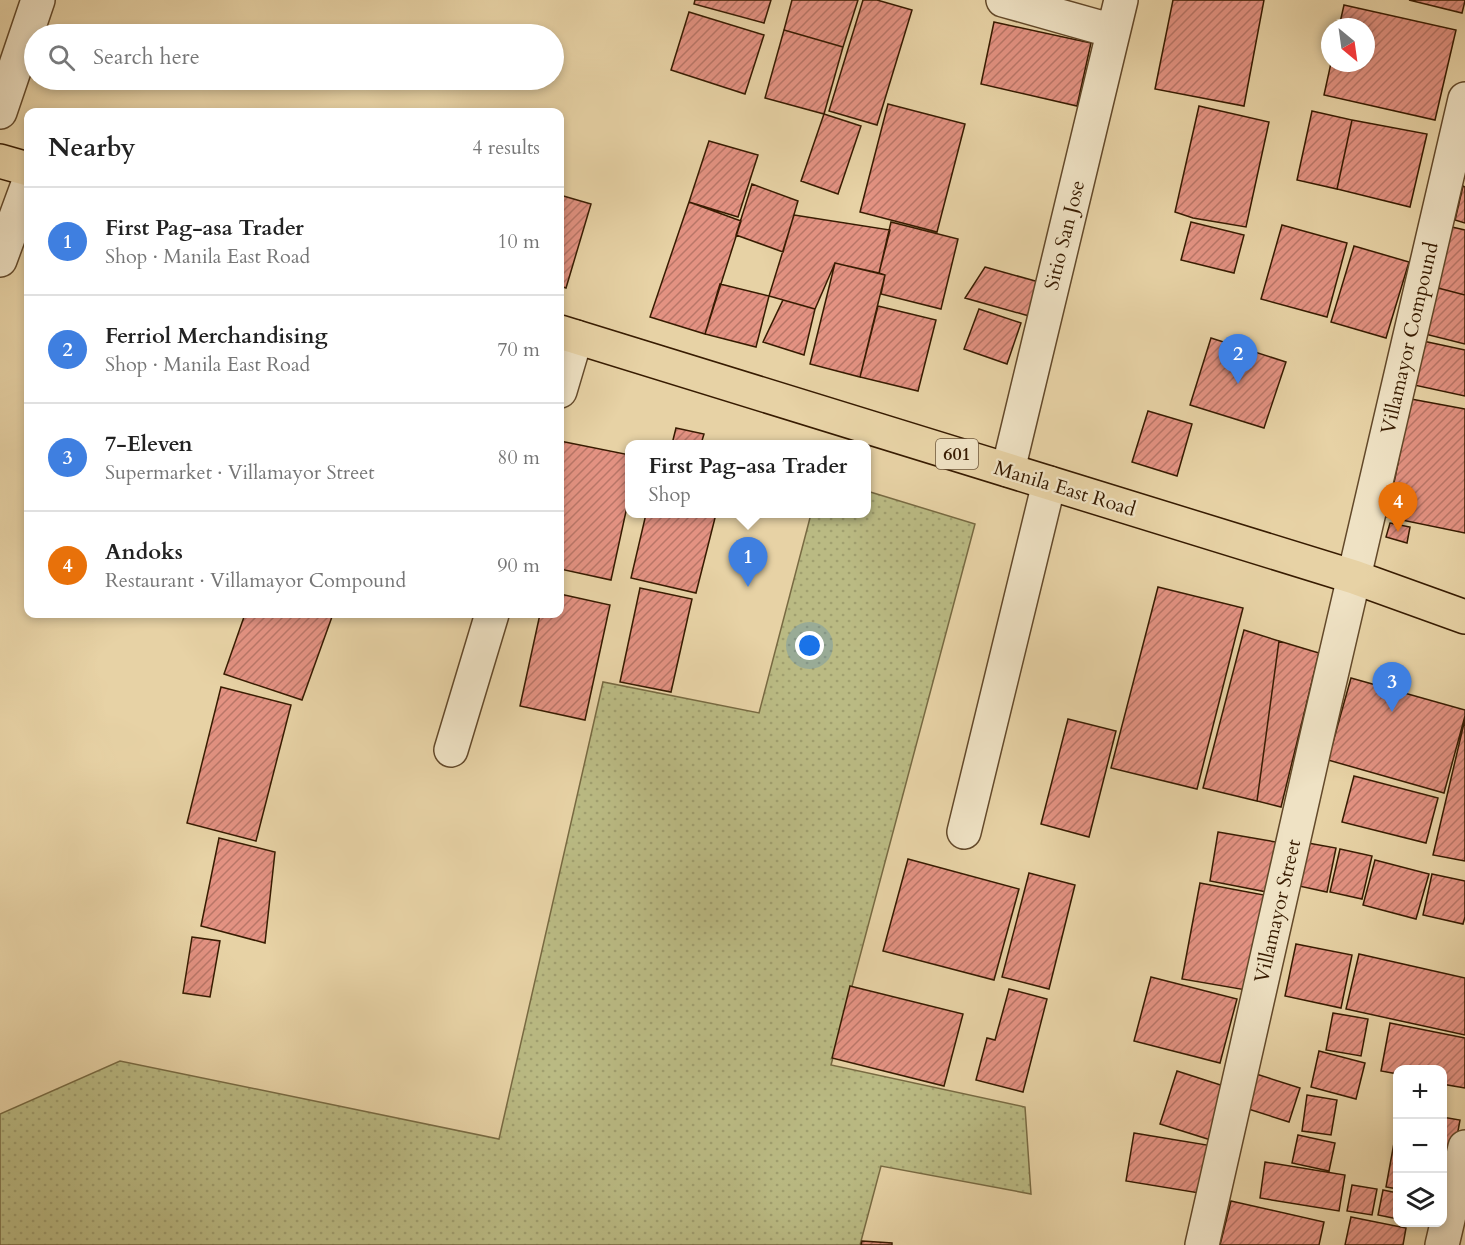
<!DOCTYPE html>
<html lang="en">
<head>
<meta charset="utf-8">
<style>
  :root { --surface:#fff; --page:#f6f6f6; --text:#222; --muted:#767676; --line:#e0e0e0; --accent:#0b8043 }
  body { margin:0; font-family:Cardo,serif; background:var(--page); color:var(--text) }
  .controls { position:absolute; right:18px; bottom:18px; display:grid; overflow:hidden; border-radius:12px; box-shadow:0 3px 9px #0003 }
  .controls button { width:54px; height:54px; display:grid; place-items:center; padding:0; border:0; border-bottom:2px solid var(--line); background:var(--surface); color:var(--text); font:30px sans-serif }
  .compass { position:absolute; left:1321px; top:18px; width:54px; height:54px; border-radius:50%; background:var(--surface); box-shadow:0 3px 9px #0003; rotate:151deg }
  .you { position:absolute; left:810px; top:646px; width:21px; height:21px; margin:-15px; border:4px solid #fff; border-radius:50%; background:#1a73e8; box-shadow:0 0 0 9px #1a73e833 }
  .badge { display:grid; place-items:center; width:39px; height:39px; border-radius:50%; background:var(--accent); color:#fff; font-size:20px; font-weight:700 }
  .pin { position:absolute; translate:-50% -50px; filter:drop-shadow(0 2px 3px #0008) }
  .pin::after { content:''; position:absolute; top:32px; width:21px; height:18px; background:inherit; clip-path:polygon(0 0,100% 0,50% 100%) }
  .popup { position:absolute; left:625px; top:440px; width:246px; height:78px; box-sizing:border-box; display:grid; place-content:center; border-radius:12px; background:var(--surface); filter:drop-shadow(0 2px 4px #0005); font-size:20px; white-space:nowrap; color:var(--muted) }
  .popup b { font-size:22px; color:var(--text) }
  .popup::after { content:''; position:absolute; left:50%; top:100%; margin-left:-12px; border:12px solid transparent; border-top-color:var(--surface) }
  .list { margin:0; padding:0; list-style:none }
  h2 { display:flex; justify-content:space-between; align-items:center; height:78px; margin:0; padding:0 24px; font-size:26px }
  h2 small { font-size:20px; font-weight:400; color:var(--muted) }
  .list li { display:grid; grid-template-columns:39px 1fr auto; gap:18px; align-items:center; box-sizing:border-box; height:108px; padding:0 24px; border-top:2px solid var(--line) }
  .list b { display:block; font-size:22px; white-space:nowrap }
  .list p { margin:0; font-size:20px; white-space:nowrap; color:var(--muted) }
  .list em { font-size:20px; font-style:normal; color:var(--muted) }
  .icon { flex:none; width:33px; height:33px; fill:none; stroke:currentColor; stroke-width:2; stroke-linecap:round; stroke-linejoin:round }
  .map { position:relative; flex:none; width:1465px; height:1245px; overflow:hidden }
  .search { position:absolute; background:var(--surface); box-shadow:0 3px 9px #0003; left:24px; top:24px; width:540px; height:66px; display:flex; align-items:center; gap:15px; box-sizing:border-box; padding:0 21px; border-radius:33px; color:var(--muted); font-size:22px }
  .panel { position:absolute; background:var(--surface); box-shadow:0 3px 9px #0003; left:24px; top:108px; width:540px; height:510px; border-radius:12px }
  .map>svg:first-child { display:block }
  .grass { fill:url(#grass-dots); stroke:#786a42; stroke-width:1.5 }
  .building { fill:url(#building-hatch); stroke:#371b01; stroke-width:1.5 }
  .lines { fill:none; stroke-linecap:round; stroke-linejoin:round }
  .minor-casing { stroke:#63492a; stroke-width:36 }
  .major-casing { stroke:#371b01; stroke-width:36 }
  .minor { stroke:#efe2c4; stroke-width:33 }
  .major { stroke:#e7d2a5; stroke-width:33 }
  .labels { text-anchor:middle; stroke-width:4.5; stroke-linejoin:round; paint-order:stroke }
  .shield { fill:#efe2c4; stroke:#6e573c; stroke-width:1.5 }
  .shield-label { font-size:18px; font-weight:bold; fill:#371b01 }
  .street-label { font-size:20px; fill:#371b01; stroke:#efe2c4 }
</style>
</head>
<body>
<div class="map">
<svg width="1465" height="1245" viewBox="0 0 1465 1245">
  <defs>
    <pattern id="grass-dots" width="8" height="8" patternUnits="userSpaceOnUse" patternTransform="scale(1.5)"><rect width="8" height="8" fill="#baba83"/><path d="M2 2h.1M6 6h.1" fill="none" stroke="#a09f6f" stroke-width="1.8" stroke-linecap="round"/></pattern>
    <pattern id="building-hatch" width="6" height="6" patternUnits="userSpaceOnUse" patternTransform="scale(1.5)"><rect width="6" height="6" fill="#e39282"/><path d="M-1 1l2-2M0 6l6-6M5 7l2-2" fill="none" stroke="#b97668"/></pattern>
  </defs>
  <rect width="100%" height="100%" fill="#e7d2a5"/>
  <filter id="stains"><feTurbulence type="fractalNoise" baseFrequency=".00333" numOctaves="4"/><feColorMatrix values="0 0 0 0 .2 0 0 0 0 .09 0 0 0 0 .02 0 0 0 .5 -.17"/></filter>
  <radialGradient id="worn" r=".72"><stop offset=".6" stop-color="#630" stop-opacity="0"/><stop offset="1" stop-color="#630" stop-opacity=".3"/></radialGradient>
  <path class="grass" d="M867,491L975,524L831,1065L1025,1107L1031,1194L881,1166L860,1245H0V1114L120,1061L499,1139L603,682L759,713L811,514H867Z"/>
  <path class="building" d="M695,0H771L764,23L694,4Z
    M792,0H858L843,47L784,30Z
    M863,0H877L912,10L877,125L829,111Z
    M1173,0H1264L1244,106L1155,89Z
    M1409,0H1465V1L1462,13Z
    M1344,5L1456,30L1435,120L1324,95L1331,63H1366V27H1339Z
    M689,12L764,35L745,94L671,70Z
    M994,22L1091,43L1077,106L981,84Z
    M784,30L843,47L824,114L765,98Z
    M888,104L965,124L937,232L860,212Z
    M1199,106L1269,122L1246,227L1193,218L1175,212Z
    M1312,111L1352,120L1337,189L1297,180Z
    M824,114L861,126L838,194L801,181Z
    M1352,120L1427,134L1410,207L1337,189Z
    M709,141L758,155L738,217L689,202Z
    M752,184L798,201L783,252L736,235Z
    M1463,186L1465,187V223L1455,220Z
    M560,195L591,204L566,288L560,286Z
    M689,202L741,221L705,334L650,317Z
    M794,215L890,230L879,273L835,263L815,309L769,296Z
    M891,222L958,239L941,309L881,294L885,275L879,273Z
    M1191,222L1244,235L1234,273L1181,260Z
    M1282,225L1347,243L1327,317L1261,299Z
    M1452,227L1465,230V295L1438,288Z
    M1354,246L1409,262L1386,338L1331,322Z
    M835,263L885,275L860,377L810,364Z
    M985,267L1039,282L1029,316L965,298Z
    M720,284L769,296L756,347L705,334Z
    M1438,288L1465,295V344L1425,334Z
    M783,300L815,309L804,355L763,342Z
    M878,306L936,320L918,391L860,377Z
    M979,309L1021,323L1007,364L964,349Z
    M1211,338L1286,362L1264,428L1190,405Z
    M1423,341L1465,350V396L1414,385Z
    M1411,399L1465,409V533L1387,517Z
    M1148,411L1192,424L1177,476L1132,462Z
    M676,428L704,434L701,444H672Z
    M560,441L630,455V493L611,580L560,569Z
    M646,514H716L696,593L631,578Z
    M1390,523L1410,527L1407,543L1386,537Z
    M1158,587L1243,608L1197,789L1111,768Z
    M640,588L692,599L671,692L620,682Z
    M560,594L610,605L585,720L520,706L540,614H560Z
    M245,614H333L302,700L224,674Z
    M1244,630L1279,641L1257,801L1203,788Z
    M1279,641L1319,653L1281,807L1257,801Z
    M1351,678L1465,710V716L1444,793L1328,760Z
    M221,687L291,705L256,841L187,823Z
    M1068,719L1116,731L1089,837L1041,824Z
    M1465,719V861L1433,855Z
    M1354,776L1438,798L1426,843L1342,822Z
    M1218,832L1276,842L1267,892L1210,881Z
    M219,838L275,852L265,943L201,926Z
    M1308,843L1336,848L1327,892L1299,886Z
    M1340,849L1372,856L1362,899L1330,892Z
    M908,859L1019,889L994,980L883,951Z
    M1375,860L1429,874L1416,919L1363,905Z
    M1029,873L1075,885L1049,989L1002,977Z
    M1432,874L1465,881V917L1463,924L1423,915Z
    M1200,883L1264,895L1246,990L1182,979Z
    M192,937L220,941L210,997L183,993Z
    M1296,944L1352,955L1341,1008L1285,996Z
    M1359,954L1465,978V1035L1346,1009Z
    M1151,977L1237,999L1220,1063L1134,1041Z
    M850,986L963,1014L944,1086L832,1058Z
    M1009,989L1047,999L1023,1092L976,1080L987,1038L995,1040Z
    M1333,1013L1368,1019L1361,1056L1326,1050Z
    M1390,1023L1465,1038V1088L1442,1084V1070H1398V1074L1381,1071Z
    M1319,1051L1365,1063L1356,1099L1311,1087Z
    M1177,1071L1230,1088L1214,1141L1160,1124Z
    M1253,1073L1300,1088L1289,1122L1242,1107Z
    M1307,1095L1337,1100L1331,1135L1302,1131Z
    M1442,1117L1460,1120L1446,1197H1442Z
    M1398,1121V1189L1386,1187Z
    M1134,1133L1213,1146L1205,1194L1126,1181Z
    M1298,1135L1335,1143L1329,1171L1292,1163Z
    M1265,1162L1345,1175L1339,1211L1260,1198Z
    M1352,1185L1377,1189L1372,1215L1347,1211Z
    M1383,1190L1398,1193V1219L1378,1215Z
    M1231,1201L1324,1222L1319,1245H1220Z
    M1351,1217L1406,1228L1403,1245H1345Z
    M862,1241L892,1243V1245H861Z"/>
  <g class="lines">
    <g class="minor-casing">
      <path id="minor" d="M1003,0L1113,31
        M0,112L38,0
        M0,260L28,184
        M560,391L576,337
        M1008,470L1121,0
        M451,750L492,614
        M964,832L1049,483
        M1202,1245L1317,736L1465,99
        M1442,1245L1465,1147"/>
    </g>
    <g class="major-casing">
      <path id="major" d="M0,161L28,169
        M560,332L1354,577L1465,617"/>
    </g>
    <use href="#minor" class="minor"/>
    <use href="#major" class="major"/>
  </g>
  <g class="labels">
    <rect class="shield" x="936" y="439" width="42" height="30" rx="4.5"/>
    <g class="shield-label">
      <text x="957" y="460">601</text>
    </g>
    <g class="street-label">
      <text transform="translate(1064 235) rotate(-76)" y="7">Sitio San Jose</text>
      <text transform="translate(1409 338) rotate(-77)" y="7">Villamayor Compound</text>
      <text transform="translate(1065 488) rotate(17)" y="7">Manila East Road</text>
      <text transform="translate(1277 911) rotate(-77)" y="7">Villamayor Street</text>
    </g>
  </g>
  <rect width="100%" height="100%" filter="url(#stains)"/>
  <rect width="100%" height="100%" fill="url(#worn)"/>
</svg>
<div class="controls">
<button>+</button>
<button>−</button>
<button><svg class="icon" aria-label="layers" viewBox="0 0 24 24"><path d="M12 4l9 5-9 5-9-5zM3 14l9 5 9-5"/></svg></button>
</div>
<svg class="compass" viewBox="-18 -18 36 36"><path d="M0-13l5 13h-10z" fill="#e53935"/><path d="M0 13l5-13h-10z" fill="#767676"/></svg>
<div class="you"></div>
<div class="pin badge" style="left:748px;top:587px;background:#3f7fe0">1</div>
<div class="popup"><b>First Pag-asa Trader</b>Shop</div>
<div class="pin badge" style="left:1238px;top:384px;background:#3f7fe0">2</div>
<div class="pin badge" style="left:1392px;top:712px;background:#3f7fe0">3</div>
<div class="pin badge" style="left:1398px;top:532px;background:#e8710a">4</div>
<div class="search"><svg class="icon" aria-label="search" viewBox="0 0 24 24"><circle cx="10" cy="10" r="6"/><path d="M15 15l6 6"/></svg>Search here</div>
<section class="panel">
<h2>Nearby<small>4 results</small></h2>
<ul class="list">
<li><span class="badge" style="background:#3f7fe0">1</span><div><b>First Pag-asa Trader</b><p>Shop · Manila East Road</p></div><em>10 m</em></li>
<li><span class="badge" style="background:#3f7fe0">2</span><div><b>Ferriol Merchandising</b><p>Shop · Manila East Road</p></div><em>70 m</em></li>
<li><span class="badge" style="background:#3f7fe0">3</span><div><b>7-Eleven</b><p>Supermarket · Villamayor Street</p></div><em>80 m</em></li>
<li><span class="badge" style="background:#e8710a">4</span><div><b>Andoks</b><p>Restaurant · Villamayor Compound</p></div><em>90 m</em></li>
</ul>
</section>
</div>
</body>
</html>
